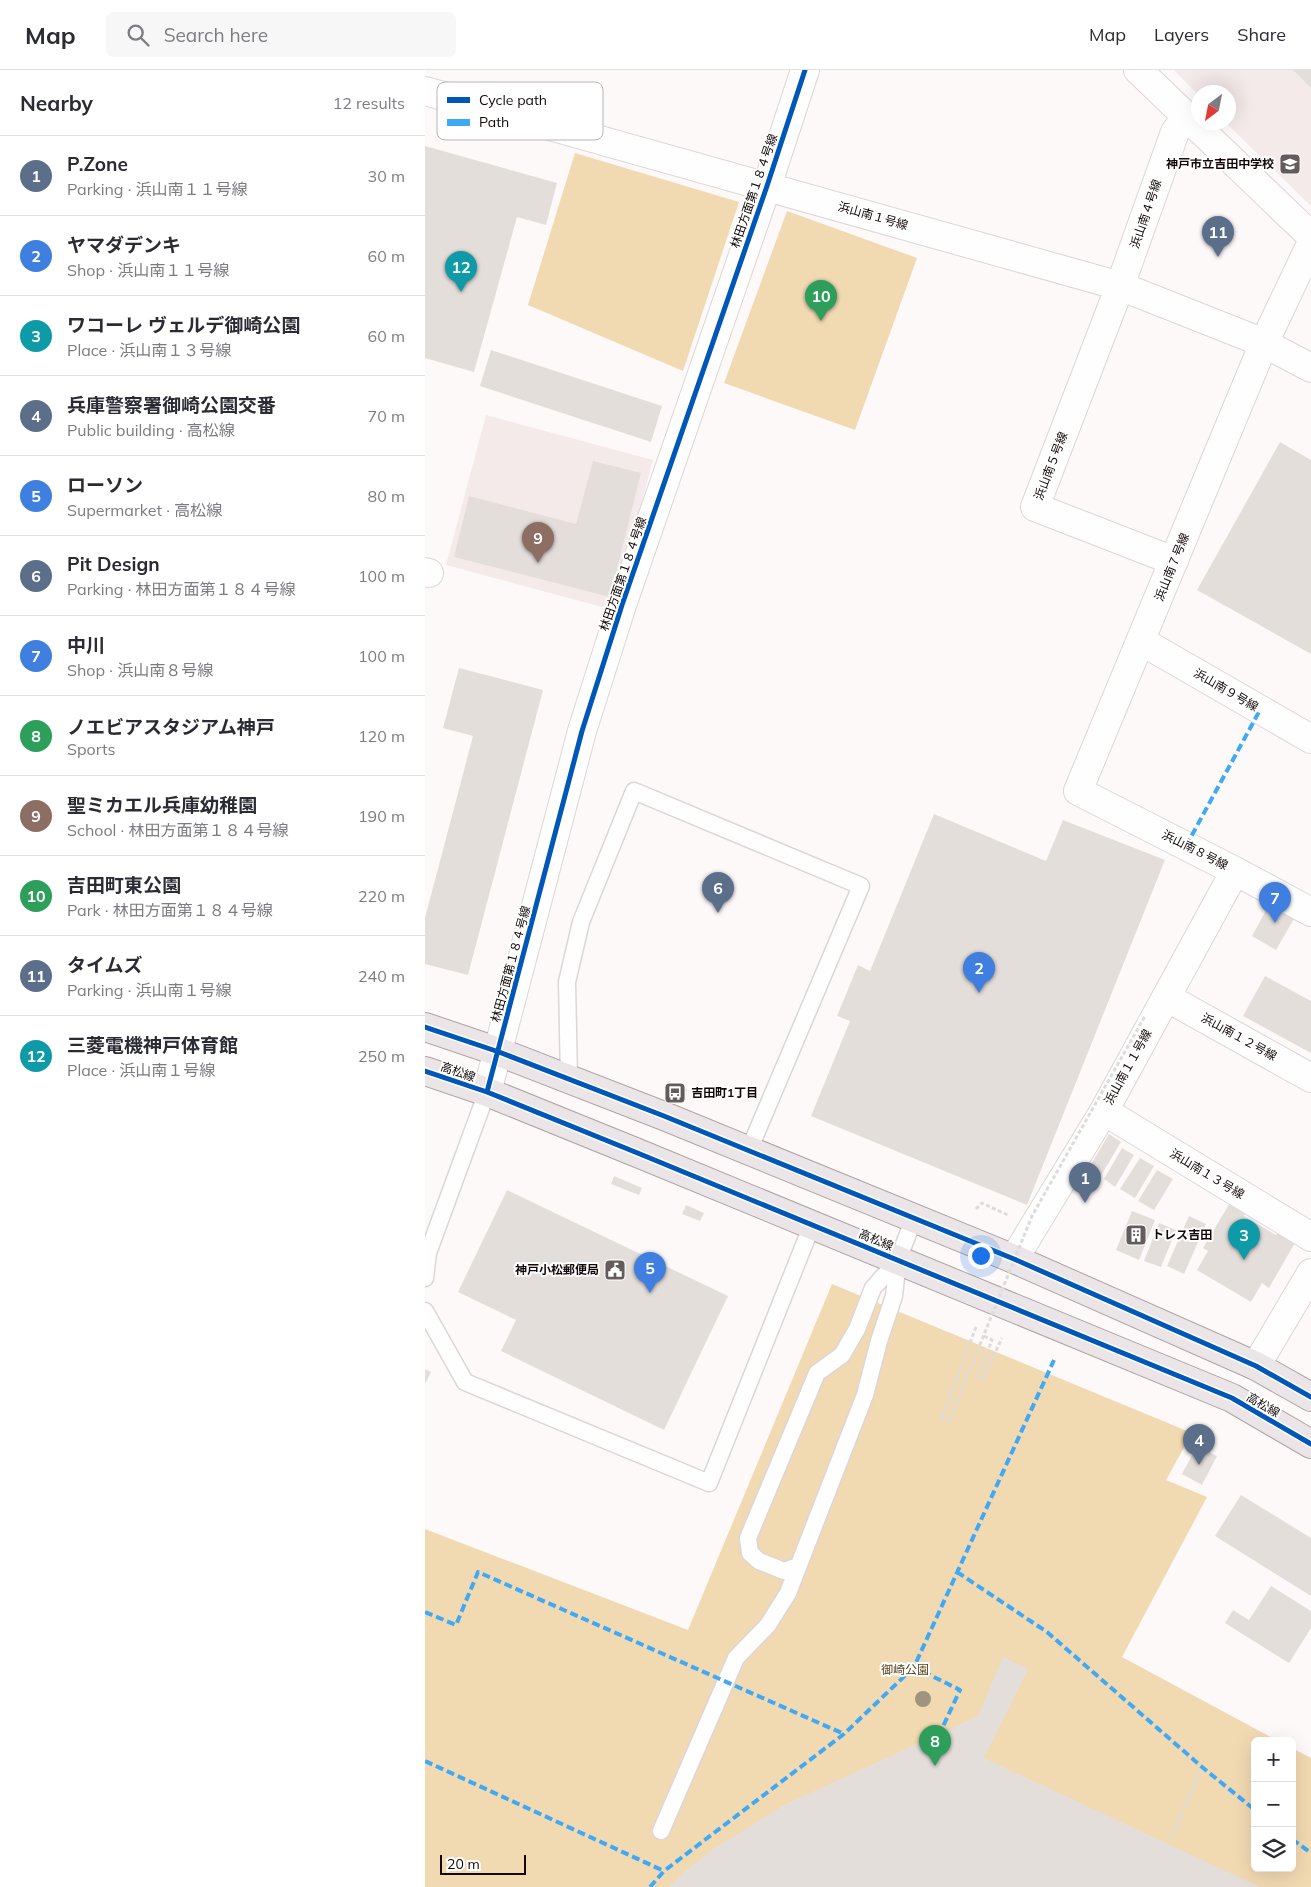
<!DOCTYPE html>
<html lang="en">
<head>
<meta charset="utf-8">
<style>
  :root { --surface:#fff; --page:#f7f7f7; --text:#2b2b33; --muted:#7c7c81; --line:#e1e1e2; --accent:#0f766e }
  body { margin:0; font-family:Mulish,"Noto Sans JP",sans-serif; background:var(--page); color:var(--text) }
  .controls { position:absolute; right:15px; bottom:15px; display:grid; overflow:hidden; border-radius:8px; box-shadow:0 5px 20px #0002 }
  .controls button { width:45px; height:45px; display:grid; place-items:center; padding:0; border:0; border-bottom:1px solid var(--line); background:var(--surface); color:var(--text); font:25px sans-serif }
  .compass { position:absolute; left:766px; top:15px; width:45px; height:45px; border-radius:50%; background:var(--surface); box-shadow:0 5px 20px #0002; rotate:212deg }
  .scale { position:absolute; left:15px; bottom:12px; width:86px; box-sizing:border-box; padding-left:5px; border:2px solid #120808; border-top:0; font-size:14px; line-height:18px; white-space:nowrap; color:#120808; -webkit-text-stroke:4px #fff; paint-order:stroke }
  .you { position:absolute; left:555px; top:1185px; width:18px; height:18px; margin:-12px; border:4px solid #fff; border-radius:50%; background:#1a73e8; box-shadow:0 0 0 8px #1a73e833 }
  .badge { display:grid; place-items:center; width:32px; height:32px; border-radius:50%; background:var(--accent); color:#fff; font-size:16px; font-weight:700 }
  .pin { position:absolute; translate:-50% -41px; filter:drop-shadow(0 1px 2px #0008) }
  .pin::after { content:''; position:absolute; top:26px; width:18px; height:15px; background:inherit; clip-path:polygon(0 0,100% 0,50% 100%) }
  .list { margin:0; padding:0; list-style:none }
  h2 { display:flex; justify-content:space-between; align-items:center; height:65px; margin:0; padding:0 20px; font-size:21px }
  h2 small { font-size:16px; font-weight:400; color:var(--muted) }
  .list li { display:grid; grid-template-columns:32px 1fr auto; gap:15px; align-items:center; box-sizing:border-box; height:80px; padding:0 20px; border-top:1px solid var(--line) }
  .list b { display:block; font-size:19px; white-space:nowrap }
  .list p { margin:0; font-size:16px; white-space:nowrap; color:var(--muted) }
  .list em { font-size:16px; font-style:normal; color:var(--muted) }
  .icon { flex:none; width:28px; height:28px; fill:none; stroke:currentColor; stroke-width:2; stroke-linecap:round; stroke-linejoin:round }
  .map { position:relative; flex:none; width:886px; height:1817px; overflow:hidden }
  header { display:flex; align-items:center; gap:30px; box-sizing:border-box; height:70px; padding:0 25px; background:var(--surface); border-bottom:1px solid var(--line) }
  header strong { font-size:24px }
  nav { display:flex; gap:28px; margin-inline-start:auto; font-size:18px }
  .search { width:350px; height:45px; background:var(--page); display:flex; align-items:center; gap:12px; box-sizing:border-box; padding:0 18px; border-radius:8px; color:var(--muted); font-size:19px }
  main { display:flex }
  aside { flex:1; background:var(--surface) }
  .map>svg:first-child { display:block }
  .built { fill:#f5eaea }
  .green { fill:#f1d9b2 }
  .building { fill:#e4dedb }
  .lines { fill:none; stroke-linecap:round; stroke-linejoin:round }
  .lane-casing { stroke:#ddd6d6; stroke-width:19 }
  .street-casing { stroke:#ddd6d6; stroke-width:30 }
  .primary-casing { stroke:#ada2a6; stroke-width:30 }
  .path { stroke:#dddbdb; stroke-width:3; stroke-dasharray:4 2.5; stroke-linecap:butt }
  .lane { stroke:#fffefe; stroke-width:16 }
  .street { stroke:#fffefe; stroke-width:28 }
  .primary { stroke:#ebe5e8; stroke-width:28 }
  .path-bridge { stroke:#dddbdb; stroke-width:3; stroke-dasharray:4 2.5; stroke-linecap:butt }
  .quiet { stroke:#3fa9f5; stroke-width:4; stroke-dasharray:8 4; stroke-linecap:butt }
  .cycleway-casing { stroke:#fff; stroke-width:8 }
  .cycleway { stroke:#0057b8; stroke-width:5 }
  .tree { fill:#a1947e }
  .labels { text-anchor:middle; stroke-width:4; stroke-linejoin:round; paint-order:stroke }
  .poi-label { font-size:12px; font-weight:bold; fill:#120808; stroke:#fff; text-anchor:end }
  .street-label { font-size:12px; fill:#120808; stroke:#fff }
  .park-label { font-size:12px; fill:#554119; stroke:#fff }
  .key { fill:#fff; stroke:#b8b5b5; stroke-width:1 }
  .key-label { font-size:14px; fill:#120808 }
</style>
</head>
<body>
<header>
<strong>Map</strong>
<div class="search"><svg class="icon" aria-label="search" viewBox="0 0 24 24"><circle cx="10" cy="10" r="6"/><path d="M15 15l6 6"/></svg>Search here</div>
<nav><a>Map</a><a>Layers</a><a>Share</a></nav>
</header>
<main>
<aside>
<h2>Nearby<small>12 results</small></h2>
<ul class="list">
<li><span class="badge" style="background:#5c6f8a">1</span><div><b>P.Zone</b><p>Parking · 浜山南１１号線</p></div><em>30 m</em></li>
<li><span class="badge" style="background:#3f7fe0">2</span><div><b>ヤマダデンキ</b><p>Shop · 浜山南１１号線</p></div><em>60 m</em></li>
<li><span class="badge" style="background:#0f9aa8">3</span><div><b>ワコーレ ヴェルデ御崎公園</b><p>Place · 浜山南１３号線</p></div><em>60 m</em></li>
<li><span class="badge" style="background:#5c6f8a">4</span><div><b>兵庫警察署御崎公園交番</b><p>Public building · 高松線</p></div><em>70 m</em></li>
<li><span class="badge" style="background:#3f7fe0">5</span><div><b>ローソン</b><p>Supermarket · 高松線</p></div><em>80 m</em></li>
<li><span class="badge" style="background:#5c6f8a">6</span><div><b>Pit Design</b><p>Parking · 林田方面第１８４号線</p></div><em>100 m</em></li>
<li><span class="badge" style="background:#3f7fe0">7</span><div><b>中川</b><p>Shop · 浜山南８号線</p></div><em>100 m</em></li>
<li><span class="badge" style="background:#2e9e5b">8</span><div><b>ノエビアスタジアム神戸</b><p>Sports</p></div><em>120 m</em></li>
<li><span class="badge" style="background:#8d6e63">9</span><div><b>聖ミカエル兵庫幼稚園</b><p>School · 林田方面第１８４号線</p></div><em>190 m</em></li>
<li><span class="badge" style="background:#2e9e5b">10</span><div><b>吉田町東公園</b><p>Park · 林田方面第１８４号線</p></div><em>220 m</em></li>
<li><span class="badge" style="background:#5c6f8a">11</span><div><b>タイムズ</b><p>Parking · 浜山南１号線</p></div><em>240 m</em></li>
<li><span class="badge" style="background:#0f9aa8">12</span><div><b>三菱電機神戸体育館</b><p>Place · 浜山南１号線</p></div><em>250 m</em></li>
</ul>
</aside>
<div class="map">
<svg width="886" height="1817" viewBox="0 0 886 1817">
  <rect width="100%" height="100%" fill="#fdf9f9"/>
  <path class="built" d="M749,0H886V136L801,53L804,52V22H774L773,25Z
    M61,345L228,390L188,540L21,495Z"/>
  <path class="green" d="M150,83L314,132L258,301L103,235Z
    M362,141L492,188L430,360L299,313Z
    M407,1214L767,1363L741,1410L782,1427L697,1587L853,1671H830V1798H867V1678L886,1688V1817H0V1459L263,1560Z"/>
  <path class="building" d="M868,0H886V18Z
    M0,76L132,113L121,155L92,147L49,302L0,288Z
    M66,280L237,336L226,372L55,316Z
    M855,372L886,390V584L772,520Z
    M168,391L216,403L185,527L29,487L44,426L151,454Z
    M34,598L118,620L43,905L0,894V848L48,666L18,658Z
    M509,744L621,791L638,750L740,790L602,1135L386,1046L425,951L412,946L433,895L445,901Z
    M850,824L874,840L851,880L827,866Z
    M840,906L886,931V983L818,946Z
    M244,1011L262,1019L260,1026L241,1018Z
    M684,1064L696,1072L674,1109L662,1101Z
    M697,1078L709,1085L690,1117L679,1109Z
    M715,1088L729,1096L710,1128L695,1119Z
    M732,1100L748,1109L729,1140L713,1131Z
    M189,1106L217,1118L214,1125L186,1114Z
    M82,1120L303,1226L239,1360L76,1281L91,1250L33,1222Z
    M806,1131L821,1141L819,1146L851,1165L854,1160L871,1171L844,1218L837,1213L826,1232L772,1200L783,1181L778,1178Z
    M261,1135L279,1143L275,1151L257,1144Z
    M707,1141L730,1150L714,1190L691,1180Z
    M764,1146L781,1154L759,1204L742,1196Z
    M734,1153L751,1160L736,1197L719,1191Z
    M0,1299L6,1302L0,1314Z
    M772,1376L792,1386L777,1415L757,1404Z
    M816,1425L886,1468V1526L790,1466Z
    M846,1516L886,1541V1558L864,1593L800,1553L808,1540L824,1550Z
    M578,1587L603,1599L559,1688L835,1817H244L258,1803L287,1780L361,1734L553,1646Z"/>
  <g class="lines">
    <g class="lane-casing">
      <path id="lane" d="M144,1009L142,912L156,852L209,721L436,816L324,1080
        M0,1208L3,1183L62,1022
        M0,1241L40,1312L284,1413L387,1155
        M373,1496L359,1501L334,1491L325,1483L323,1468L392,1303L417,1285L432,1259L448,1218L473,1190
        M236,1761L311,1588L343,1555L363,1523L440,1325L454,1271L469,1226L473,1190L489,1148"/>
    </g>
    <g class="street-casing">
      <path id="street" d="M713,0L886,166
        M0,21L695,216L839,273L886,298
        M886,174L839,273L653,721L810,801L886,842
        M749,491L610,437L695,216L750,62L762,47
        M0,502L4,503
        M716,571L886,669
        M741,927L886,1008
        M62,1022L157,661L197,535L342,116L380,0
        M679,1041L886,1167
        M589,1189L679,1041L810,801
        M831,1296L886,1203"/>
    </g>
    <g class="primary-casing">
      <path id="primary" d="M0,957L74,982L239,1046L589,1189L831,1296L886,1327
        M0,1001L62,1022L215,1084L807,1328L886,1374"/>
    </g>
    <path class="path" d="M551,1139L557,1133L583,1145
      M559,1266L567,1270L553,1306L558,1309L577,1268
      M746,1768L777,1697"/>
    <use href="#lane" class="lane"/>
    <use href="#street" class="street"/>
    <use href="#primary" class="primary"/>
    <path class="path-bridge" d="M551,1257L516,1349L524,1351L607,1146L720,946"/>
    <path class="quiet" d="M761,776L835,640
      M532,1502L622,1562L777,1697L830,1740
      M0,1542L31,1555L53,1502L419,1664
      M508,1688L506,1682L535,1620L489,1597L629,1290
      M0,1691L239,1801
      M867,1769L886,1783
      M225,1817L239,1801L419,1664L489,1597"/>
    <g class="cycleway-casing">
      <path id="cycleway" d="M0,957L74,982L239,1046L589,1189L831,1296L886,1327
        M0,1001L62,1022L215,1084L807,1328L886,1374
        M62,1022L157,661L197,535L342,116L380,0"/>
    </g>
    <use href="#cycleway" class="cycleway"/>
  </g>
  <circle class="tree" cx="498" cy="1629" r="8"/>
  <defs>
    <g id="school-square" transform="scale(1.125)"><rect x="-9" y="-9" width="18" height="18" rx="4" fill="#645c5c" stroke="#fff"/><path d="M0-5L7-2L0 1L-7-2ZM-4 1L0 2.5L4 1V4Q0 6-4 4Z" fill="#fff"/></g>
    <g id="bus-square" transform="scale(1.125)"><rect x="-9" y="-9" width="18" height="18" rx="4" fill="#645c5c" stroke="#fff"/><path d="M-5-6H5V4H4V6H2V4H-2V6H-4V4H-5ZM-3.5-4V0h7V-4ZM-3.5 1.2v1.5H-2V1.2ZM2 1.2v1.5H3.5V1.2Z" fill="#fff"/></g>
    <g id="building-square" transform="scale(1.125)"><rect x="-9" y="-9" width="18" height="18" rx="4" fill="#645c5c" stroke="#fff"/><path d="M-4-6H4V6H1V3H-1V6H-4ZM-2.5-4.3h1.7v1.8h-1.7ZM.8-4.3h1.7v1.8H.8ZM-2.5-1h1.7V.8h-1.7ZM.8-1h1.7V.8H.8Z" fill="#fff"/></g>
    <g id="civic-square" transform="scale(1.125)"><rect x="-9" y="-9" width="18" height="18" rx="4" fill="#645c5c" stroke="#fff"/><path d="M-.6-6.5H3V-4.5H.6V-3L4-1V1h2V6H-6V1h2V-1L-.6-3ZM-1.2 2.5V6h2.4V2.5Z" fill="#fff"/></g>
  </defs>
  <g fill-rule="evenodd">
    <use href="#school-square" x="865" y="94"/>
    <use href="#bus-square" x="250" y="1023"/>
    <use href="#building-square" x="711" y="1165"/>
    <use href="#civic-square" x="190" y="1200"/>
  </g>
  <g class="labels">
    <g class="poi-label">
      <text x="849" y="98">神戸市立吉田中学校</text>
      <text x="266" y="1027" text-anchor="start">吉田町1丁目</text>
      <text x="727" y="1169" text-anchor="start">トレス吉田</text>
      <text x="174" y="1204">神戸小松郵便局</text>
    </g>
    <g class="street-label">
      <text transform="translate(329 121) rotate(-71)" y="4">林田方面第１８４号線</text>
      <text transform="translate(721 144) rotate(-71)" y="4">浜山南４号線</text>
      <text transform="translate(448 146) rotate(16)" y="4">浜山南１号線</text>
      <text transform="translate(626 396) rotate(-69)" y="4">浜山南５号線</text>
      <text transform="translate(747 497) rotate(-68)" y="4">浜山南７号線</text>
      <text transform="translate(198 504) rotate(-71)" y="4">林田方面第１８４号線</text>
      <text transform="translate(801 620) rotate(30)" y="4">浜山南９号線</text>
      <text transform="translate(770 780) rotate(27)" y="4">浜山南８号線</text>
      <text transform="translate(86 894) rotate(-75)" y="4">林田方面第１８４号線</text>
      <text transform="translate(814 967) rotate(29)" y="4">浜山南１２号線</text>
      <text transform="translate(703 997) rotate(-61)" y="4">浜山南１１号線</text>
      <text transform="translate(33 1002) rotate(19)" y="4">高松線</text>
      <text transform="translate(782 1104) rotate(31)" y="4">浜山南１３号線</text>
      <text transform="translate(451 1170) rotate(23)" y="4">高松線</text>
      <text transform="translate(838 1335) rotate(30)" y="4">高松線</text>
    </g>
    <g class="park-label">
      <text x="480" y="1604">御崎公園</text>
    </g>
  </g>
  <rect x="12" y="12" width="166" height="58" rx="8" class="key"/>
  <rect x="22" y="27" width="23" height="6" fill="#0057b8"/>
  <rect x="22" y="49" width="23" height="7" fill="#3fa9f5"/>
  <g class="key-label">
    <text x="54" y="35">Cycle path</text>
    <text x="54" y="57">Path</text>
  </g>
</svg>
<div class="controls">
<button>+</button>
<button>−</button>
<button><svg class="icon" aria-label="layers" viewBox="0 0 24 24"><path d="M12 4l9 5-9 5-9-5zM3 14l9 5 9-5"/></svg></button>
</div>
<svg class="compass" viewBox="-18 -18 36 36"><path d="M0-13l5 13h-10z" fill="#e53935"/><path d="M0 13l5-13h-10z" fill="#7c7c81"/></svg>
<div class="scale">20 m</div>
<div class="you"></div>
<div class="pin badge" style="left:660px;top:1133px;background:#5c6f8a">1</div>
<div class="pin badge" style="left:554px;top:923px;background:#3f7fe0">2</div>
<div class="pin badge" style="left:819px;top:1190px;background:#0f9aa8">3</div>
<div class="pin badge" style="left:774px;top:1395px;background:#5c6f8a">4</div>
<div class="pin badge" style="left:225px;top:1223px;background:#3f7fe0">5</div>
<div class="pin badge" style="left:293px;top:843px;background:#5c6f8a">6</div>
<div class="pin badge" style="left:850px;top:853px;background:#3f7fe0">7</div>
<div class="pin badge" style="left:510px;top:1696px;background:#2e9e5b">8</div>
<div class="pin badge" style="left:113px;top:493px;background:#8d6e63">9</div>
<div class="pin badge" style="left:396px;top:251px;background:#2e9e5b">10</div>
<div class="pin badge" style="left:793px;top:187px;background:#5c6f8a">11</div>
<div class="pin badge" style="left:36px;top:222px;background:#0f9aa8">12</div>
</div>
</main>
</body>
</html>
